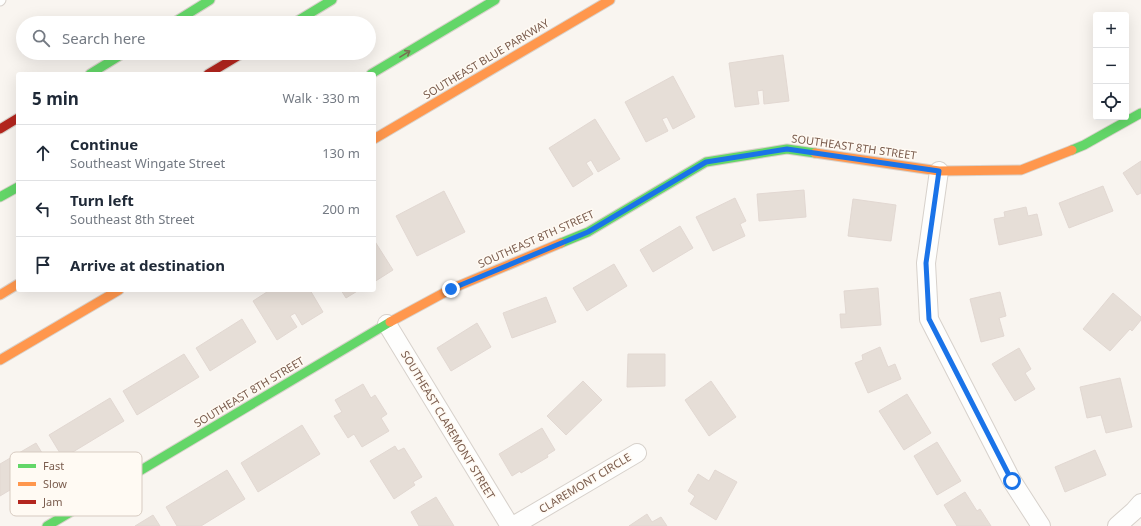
<!DOCTYPE html>
<html lang="en">
<head>
<meta charset="utf-8">
<style>
  :root { --surface:#fff; --page:#f6f6f7; --text:#1f2937; --muted:#747a83; --line:#e0e1e3 }
  body { margin:0; font-family:"Noto Sans",sans-serif; background:var(--page); color:var(--text) }
  .controls { position:absolute; right:12px; top:12px; display:grid; overflow:hidden; border-radius:4px; box-shadow:0 4px 16px #0002 }
  .controls button { width:36px; height:36px; display:grid; place-items:center; padding:0; border:0; border-bottom:1px solid var(--line); background:var(--surface); color:var(--text); font:20px sans-serif }
  .stop { position:absolute; width:12px; height:12px; margin:-9px; border:3px solid #1a73e8; border-radius:50%; background:#fff }
  .stop.end { background:#1a73e8; border-color:#fff; box-shadow:0 1px 4px #0008 }
  .list { margin:0; padding:0; list-style:none }
  h2 { display:flex; justify-content:space-between; align-items:center; height:52px; margin:0; padding:0 16px; font-size:17px }
  h2 small { font-size:13px; font-weight:400; color:var(--muted) }
  .list li { display:grid; grid-template-columns:26px 1fr auto; gap:12px; align-items:center; box-sizing:border-box; height:56px; padding:0 16px; border-top:1px solid var(--line) }
  .list b { display:block; font-size:15px; white-space:nowrap }
  .list p { margin:0; font-size:13px; white-space:nowrap; color:var(--muted) }
  .list em { font-size:13px; font-style:normal; color:var(--muted) }
  .icon { flex:none; width:22px; height:22px; fill:none; stroke:currentColor; stroke-width:2; stroke-linecap:round; stroke-linejoin:round }
  .map { position:relative; flex:none; width:1141px; height:526px; overflow:hidden }
  .search { position:absolute; background:var(--surface); box-shadow:0 4px 16px #0002; left:16px; top:16px; width:360px; height:44px; display:flex; align-items:center; gap:10px; box-sizing:border-box; padding:0 14px; border-radius:22px; color:var(--muted); font-size:15px }
  .panel { position:absolute; background:var(--surface); box-shadow:0 4px 16px #0002; left:16px; top:72px; width:360px; height:220px; border-radius:4px }
  .map>svg:first-child { display:block }
  .building { fill:#e6ded7; stroke:#e2d8d2 }
  .lines { fill:none; stroke-linecap:round; stroke-linejoin:round }
  .lane-casing { stroke:#d7d1cb; stroke-width:11 }
  .street-casing { stroke:#d7d1cb; stroke-width:20 }
  .fast-casing { stroke:#d9d2cb; stroke-width:11 }
  .slow-casing { stroke:#d9d2cb; stroke-width:11 }
  .jam-casing { stroke:#d9d2cb; stroke-width:11 }
  .lane { stroke:#fefefd; stroke-width:9 }
  .street { stroke:#fefefd; stroke-width:18 }
  .fast { stroke:#63d668; stroke-width:9 }
  .slow { stroke:#ff974d; stroke-width:9 }
  .jam { stroke:#b3261e; stroke-width:9 }
  .oneway { stroke:#776e51 }
  .route { stroke:#1a73e8; stroke-width:5 }
  .labels { text-anchor:middle; stroke-width:3; stroke-linejoin:round; paint-order:stroke }
  .street-label { font-size:11px; fill:#7a5c4d; stroke:#fffaf3 }
  .key { fill:#fffaf3; stroke:#d7cbc1; stroke-width:1 }
  .key-label { font-size:11px; fill:#7a5c4d }
</style>
</head>
<body>
<div class="map">
<svg width="1141" height="526" viewBox="0 0 1141 526">
  <rect width="100%" height="100%" fill="#f9f5f0"/>
  <path class="building" d="M783,55L789,101L764,104L763,90L757,91L759,104L735,107L729,63Z
    M673,76L695,117L673,129L667,117L662,119L668,131L646,142L625,102Z
    M595,119L620,159L598,172L591,160L586,163L593,174L573,187L549,148Z
    M1141,161V193L1137,195L1123,173Z
    M1103,186L1113,211L1069,228L1059,203Z
    M804,190L806,217L759,221L757,194Z
    M444,191L465,232L417,256L396,216Z
    M735,198L746,221L740,224L745,236L713,251L696,217Z
    M853,199L896,205L891,241L848,236Z
    M1026,207L1028,216L1037,214L1042,235L999,245L994,219L1005,217L1004,212Z
    M680,226L693,248L653,272L640,250Z
    M374,240L393,270L374,282Z
    M614,264L627,286L587,311L573,288Z
    M878,288L881,325L841,328L840,314H846L844,291Z
    M270,290H310L323,312L302,325L295,313L290,316L297,327L277,340L253,301Z
    M341,290H359L346,298Z
    M1000,292L1006,316L999,318L1004,336L981,342L970,299Z
    M1113,293L1141,317V320L1132,331L1130,329L1110,351L1083,329Z
    M546,297L556,322L512,338L503,313Z
    M242,319L256,342L210,371L196,348Z
    M477,323L491,347L451,371L437,348Z
    M880,347L888,367L895,364L901,379L868,393L855,363L863,360L862,355Z
    M1019,348L1031,369L1025,373L1035,389L1015,401L992,364Z
    M184,354L199,377L137,415L123,391Z
    M628,354H665V386L627,387Z
    M1120,378L1132,427L1106,433L1101,415L1087,418L1080,387Z
    M583,381L602,400L566,435L547,416Z
    M711,381L736,417L709,436L685,400Z
    M363,384L371,398L375,395L387,414L381,418L389,431L362,447L354,434L348,438L334,416L342,412L335,400Z
    M907,394L931,433L904,450L879,411Z
    M110,398L124,421L63,458L49,435Z
    M302,425L320,454L258,492L241,463Z
    M542,428L555,450L547,455L548,457L521,473L520,471L512,476L499,454Z
    M937,442L961,481L937,495L914,456Z
    M36,443L50,466L0,496V464Z
    M395,446L398,451L404,448L422,477L413,482L415,485L394,499L370,461Z
    M1095,450L1106,475L1065,492L1055,467Z
    M227,470L245,499L201,526H177L166,507Z
    M715,470L737,482L716,520L690,504L695,496L688,491L698,474L709,481Z
    M965,492L977,511L980,509L991,526H957L944,505Z
    M436,497L454,526H419L411,512Z
    M647,514L652,522L661,517L667,526H629Z
    M153,515L160,526H135Z"/>
  <g class="lines">
    <g class="lane-casing">
      <path id="lane" d="M0,1L1,0"/>
    </g>
    <g class="street-casing">
      <path id="street" d="M939,171L926,263L929,319L1012,481L1041,526
        M387,324L510,526
        M513,526L637,453
        M1117,526L1134,511L1141,503"/>
    </g>
    <g class="fast-casing">
      <path id="fast" d="M173,23L210,0
        M294,23L332,0
        M90,74L124,53
        M371,74L495,0
        M1072,150L1084,145L1141,113
        M0,197L18,187
        M561,243L588,232L706,162L787,149L815,153
        M47,526L390,322"/>
    </g>
    <g class="slow-casing">
      <path id="slow" d="M374,139L610,0
        M815,153L939,171L1021,170L1072,150
        M0,295L18,284
        M390,322L451,289L561,243
        M0,360L119,290"/>
    </g>
    <g class="jam-casing">
      <path id="jam" d="M208,74L243,53
        M0,129L18,118"/>
    </g>
    <use href="#lane" class="lane"/>
    <use href="#street" class="street"/>
    <use href="#fast" class="fast"/>
    <use href="#slow" class="slow"/>
    <use href="#jam" class="jam"/>
  </g>
  <defs><path id="oneway-shaft" d="M-6 0H5M1.5-3L5.5 0L1.5 3" fill="none" stroke-width="1.6" stroke-linecap="round" stroke-linejoin="round"/></defs>
  <use class="oneway" href="#oneway-shaft" transform="translate(405 54) rotate(-31)"/>
  <g class="lines">
    <path class="route" d="M451,289L588,232L706,162L787,149L939,171L926,263L929,319L1012,481"/>
  </g>
  <g class="labels">
    <g class="street-label">
      <text transform="translate(486 59) rotate(-31)" y="4">SOUTHEAST BLUE PARKWAY</text>
      <text transform="translate(854 147) rotate(8)" y="4">SOUTHEAST 8TH STREET</text>
      <text transform="translate(536 239) rotate(-24)" y="4">SOUTHEAST 8TH STREET</text>
      <text transform="translate(249 392) rotate(-31)" y="4">SOUTHEAST 8TH STREET</text>
      <text transform="translate(448 425) rotate(59)" y="4">SOUTHEAST CLAREMONT STREET</text>
      <text transform="translate(585 483) rotate(-31)" y="4">CLAREMONT CIRCLE</text>
    </g>
  </g>
  <rect x="10" y="452" width="132" height="64" rx="6" class="key"/>
  <rect x="18" y="464" width="18" height="4" fill="#63d668"/>
  <rect x="18" y="482" width="18" height="4" fill="#ff974d"/>
  <rect x="18" y="500" width="18" height="4" fill="#b3261e"/>
  <g class="key-label">
    <text x="43" y="470">Fast</text>
    <text x="43" y="488">Slow</text>
    <text x="43" y="506">Jam</text>
  </g>
</svg>
<div class="controls">
<button>+</button>
<button>−</button>
<button><svg class="icon" aria-label="locate" viewBox="0 0 24 24"><circle cx="12" cy="12" r="6"/><path d="M12 2v4M12 18v4M2 12h4M18 12h4"/></svg></button>
</div>
<div class="stop" style="left:1012px;top:481px"></div>
<div class="stop end" style="left:451px;top:289px"></div>
<div class="search"><svg class="icon" aria-label="search" viewBox="0 0 24 24"><circle cx="10" cy="10" r="6"/><path d="M15 15l6 6"/></svg>Search here</div>
<section class="panel">
<h2>5 min<small>Walk · 330 m</small></h2>
<ul class="list">
<li><svg class="icon" aria-label="ahead" viewBox="0 0 24 24"><path d="M12 20V5M6 11l6-6 6 6"/></svg><div><b>Continue</b><p>Southeast Wingate Street</p></div><em>130 m</em></li>
<li><svg class="icon" aria-label="left" viewBox="0 0 24 24"><path d="M17 20v-9H6M10 6l-5 5 5 5"/></svg><div><b>Turn left</b><p>Southeast 8th Street</p></div><em>200 m</em></li>
<li><svg class="icon" aria-label="arrive" viewBox="0 0 24 24"><path d="M6 21V4h12l-3 4 3 4H6"/></svg><div><b>Arrive at destination</b></div></li>
</ul>
</section>
</div>
</body>
</html>
